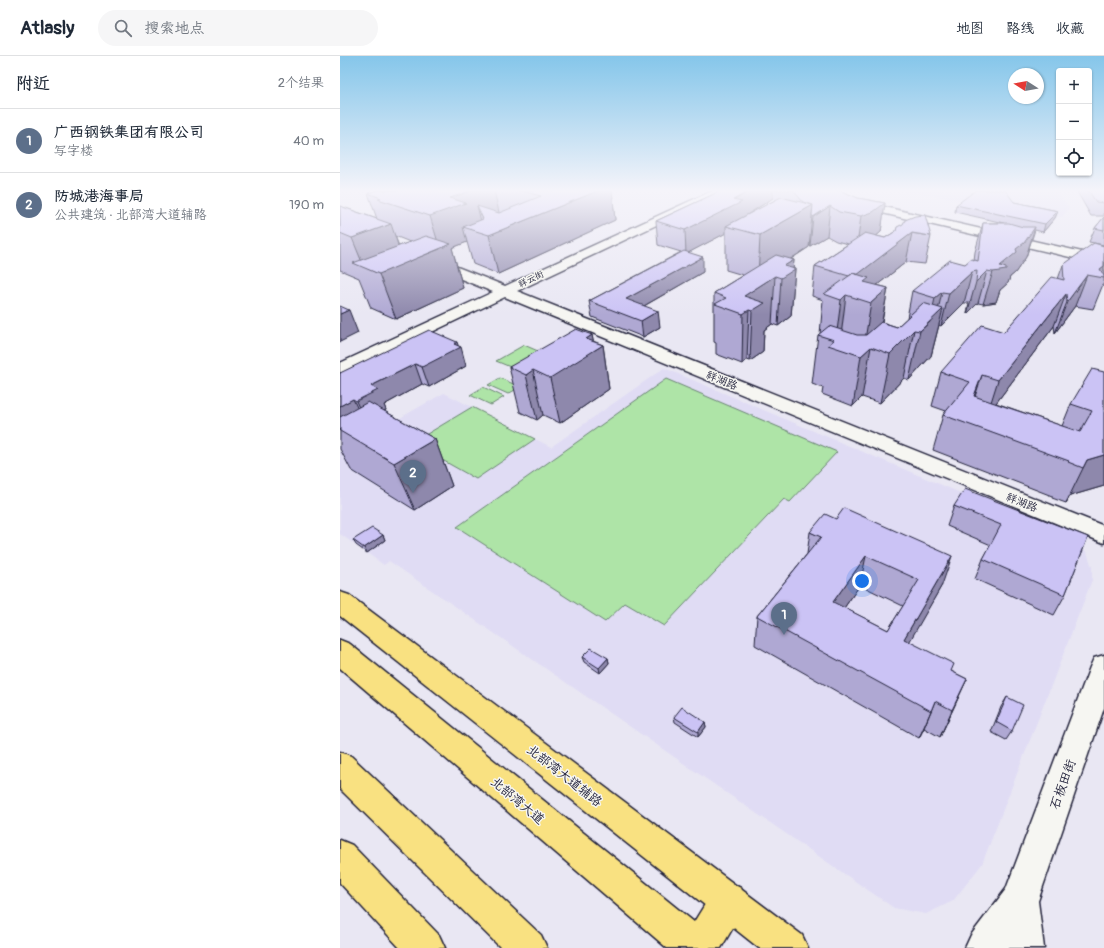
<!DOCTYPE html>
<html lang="zh">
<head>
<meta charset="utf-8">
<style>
  :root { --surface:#fff; --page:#f6f6f7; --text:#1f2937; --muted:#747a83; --line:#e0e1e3; --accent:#1a73e8 }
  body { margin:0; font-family:Pangolin,"LXGW WenKai TC",sans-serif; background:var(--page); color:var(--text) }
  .controls { position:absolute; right:12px; top:12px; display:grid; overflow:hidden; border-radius:4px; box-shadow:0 1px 3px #0004 }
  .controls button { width:36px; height:36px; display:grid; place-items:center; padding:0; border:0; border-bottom:1px solid var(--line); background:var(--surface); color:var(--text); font:20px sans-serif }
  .compass { position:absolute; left:668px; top:12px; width:36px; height:36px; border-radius:50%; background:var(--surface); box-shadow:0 1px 3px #0004; rotate:281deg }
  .you { position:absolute; left:522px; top:525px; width:14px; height:14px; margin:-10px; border:3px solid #fff; border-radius:50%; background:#1a73e8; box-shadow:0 0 0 6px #1a73e833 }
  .badge { display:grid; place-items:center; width:26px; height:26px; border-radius:50%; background:var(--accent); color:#fff; font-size:13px; font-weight:700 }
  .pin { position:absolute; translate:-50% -33px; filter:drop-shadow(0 1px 2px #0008) }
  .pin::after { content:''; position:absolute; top:21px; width:14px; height:12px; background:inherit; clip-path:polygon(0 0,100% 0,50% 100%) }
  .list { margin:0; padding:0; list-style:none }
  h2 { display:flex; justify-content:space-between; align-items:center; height:52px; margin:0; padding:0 16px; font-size:17px }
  h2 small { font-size:13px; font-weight:400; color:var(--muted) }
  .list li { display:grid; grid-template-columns:26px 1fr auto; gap:12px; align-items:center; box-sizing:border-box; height:64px; padding:0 16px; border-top:1px solid var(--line) }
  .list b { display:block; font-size:15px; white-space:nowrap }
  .list p { margin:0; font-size:13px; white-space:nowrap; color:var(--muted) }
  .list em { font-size:13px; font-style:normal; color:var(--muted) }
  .icon { flex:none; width:22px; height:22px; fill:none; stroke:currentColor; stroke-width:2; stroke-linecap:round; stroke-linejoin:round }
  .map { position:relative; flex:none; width:764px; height:892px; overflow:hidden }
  header { display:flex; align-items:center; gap:24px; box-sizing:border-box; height:56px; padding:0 20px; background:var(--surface); border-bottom:1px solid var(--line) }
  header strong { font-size:19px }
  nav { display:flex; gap:22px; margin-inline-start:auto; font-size:14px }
  .search { width:280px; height:36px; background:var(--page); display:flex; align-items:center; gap:10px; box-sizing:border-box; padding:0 14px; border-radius:22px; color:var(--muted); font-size:15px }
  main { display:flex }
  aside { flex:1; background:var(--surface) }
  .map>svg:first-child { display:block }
  .built { fill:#e0dcf4 }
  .green { fill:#aee4a7; stroke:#688371 }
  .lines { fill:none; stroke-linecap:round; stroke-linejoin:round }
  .minor-casing { stroke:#22223b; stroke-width:3 }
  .major-casing { stroke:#22223b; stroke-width:3 }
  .highway-casing { stroke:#22223b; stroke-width:3 }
  .minor { fill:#f6f6f2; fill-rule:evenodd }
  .major { fill:#f9e181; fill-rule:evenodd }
  .highway { fill:#f9e181; fill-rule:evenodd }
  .wall { fill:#afa8d3; stroke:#22223b; fill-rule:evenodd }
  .shaded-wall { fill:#8e88ac; stroke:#22223b }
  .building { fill:#cbc3f5; stroke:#22223b; fill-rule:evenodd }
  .labels { text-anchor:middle; stroke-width:3; stroke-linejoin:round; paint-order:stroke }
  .far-street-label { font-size:9px; fill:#22223b; stroke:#f6f6f2 }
  .street-label { font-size:11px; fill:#22223b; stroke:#f6f6f2 }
  .near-street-label { font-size:13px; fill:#22223b; stroke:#f6f6f2 }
</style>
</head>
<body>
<header>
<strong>Atlasly</strong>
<div class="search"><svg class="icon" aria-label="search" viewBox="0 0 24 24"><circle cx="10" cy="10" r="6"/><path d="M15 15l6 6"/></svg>搜索地点</div>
<nav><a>地图</a><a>路线</a><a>收藏</a></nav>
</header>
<main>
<aside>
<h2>附近<small>2个结果</small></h2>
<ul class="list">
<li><span class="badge" style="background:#5c6f8a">1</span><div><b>广西钢铁集团有限公司</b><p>写字楼</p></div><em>40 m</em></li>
<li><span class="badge" style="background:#5c6f8a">2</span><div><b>防城港海事局</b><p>公共建筑 · 北部湾大道辅路</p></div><em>190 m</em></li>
</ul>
</aside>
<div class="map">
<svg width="764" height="892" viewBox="0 0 764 892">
  <rect width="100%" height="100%" fill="#e9e7f3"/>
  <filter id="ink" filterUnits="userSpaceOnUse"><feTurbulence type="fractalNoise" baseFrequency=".025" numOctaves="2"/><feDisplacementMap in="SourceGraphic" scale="8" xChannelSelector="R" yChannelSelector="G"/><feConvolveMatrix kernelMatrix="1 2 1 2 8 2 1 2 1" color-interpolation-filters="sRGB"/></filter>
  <g filter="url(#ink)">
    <path class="built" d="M561,134H715L729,152L722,161Z
      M324,312L725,481L747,496L752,511V524L642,808L613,845L586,858L554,852L49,505L44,509L0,478V396L104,337L211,391Z"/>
    <path class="green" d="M184,289L226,307L199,323L156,305Z
      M160,322L180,331L168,338L148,329Z
      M326,323L497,396L450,446L444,443L324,570L285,547L265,566L117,471Z
      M143,331L164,341L151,349L130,339Z
      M132,351L195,383L136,423L72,387Z"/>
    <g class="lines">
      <g class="minor-casing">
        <path id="minor" d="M374,134H387L386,136L177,235L764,470V487L165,241L6,317L0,318V307L153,236L87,209L85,206L87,203H97L165,230Z
          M452,134H470L764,201V209L457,137L453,136Z
          M764,599V652L698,845L704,892H625L631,879L666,833L750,611L754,602Z"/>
      </g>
      <g class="major-casing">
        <path id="major" d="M0,536L9,539L462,879L468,892H419L0,560Z
          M0,784L12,789L99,879L105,892H60L0,827Z"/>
      </g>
      <g class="highway-casing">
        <path id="highway" d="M0,584L10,588L354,866L375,832L388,827L401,832L406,845L401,858L381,892H327L0,612Z
          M0,696L11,700L201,879L207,892H161L0,733Z"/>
      </g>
      <use href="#minor" class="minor"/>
      <use href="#major" class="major"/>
      <use href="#highway" class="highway"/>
    </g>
    <path class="wall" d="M38,134H272L275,164L158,218L133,208L127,186L112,192L123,232L56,263L31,252L19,222L0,214V150L37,163L28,137ZM55,180L70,186L59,190Z
      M378,134H499L518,142L545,147L541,176L536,180L545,182L556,175L591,180L585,208L566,206L537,229L548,232L542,266L557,271L567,262L572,235L634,204L635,196L643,167H664L615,156L616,149L674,146L718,155L715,162L703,176L695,174L686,201L675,217L670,221L668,227L660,234L656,246L643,248L638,247L627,258L629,247H624L601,270L599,269L591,300L569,324L564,322L540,347L522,341L513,350L482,338L483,332L472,328L478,279L480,278L483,244L472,240L475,210L508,188L496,185L487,180L470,190L469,189V191L451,203L454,204L453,213H455L451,260L438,270L432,268L424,274L423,296L410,305L407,304L402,308L376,298V287L374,286V237L403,219L386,214V177L349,196L363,216L304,250L320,271L303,281L252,261L249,245L341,196L318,189L316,165L374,138ZM433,142L435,144L402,162Z
      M736,134H764V160H751Z
      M764,161V189L749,186L755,172Z
      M764,190V226L753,253L735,250L715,277L714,270L656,347L722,370L731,348L764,316V430L730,440L726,447L712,442V440L593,394L603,359L606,355L592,350L601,316L664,276L718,223L723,209Z
      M252,279L253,285L263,289L269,333L220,367L203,359L197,364L180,356L169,311Z
      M118,290L126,310L89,331L82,328L44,349L46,354L44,355L95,383L112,430L75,454L11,414L0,393V317Z
      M614,450L748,481L725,539L714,559L635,523L643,503L651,489L607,470Z
      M470,476L602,529L569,585L611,615L627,623L600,681L584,672L579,682L415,589L417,560L467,498ZM520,529L563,550L548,574L504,552Z
      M43,479L45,484L27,497L16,489L13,484Z
      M242,601L268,602L269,607L260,617L244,606Z
      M667,641L672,675L666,684L651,676L661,651Z
      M334,661L365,666L366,671L358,681L335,666Z"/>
    <path class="shaded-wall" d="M133,134H154L160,161L143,163L137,150L142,169L123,171L127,186L112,192L123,232L56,263L39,218L24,211L12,182L51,168L64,207L100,193L90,160L110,142Z
      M260,134H272L275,164L158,218L149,179Z
      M411,134H433V142L402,162L386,170V177L346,198L345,174Z
      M545,147L541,176L529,186L517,190L521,160Z
      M473,149L469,191L418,224L420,179Z
      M490,150L487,180L470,190L473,161Z
      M718,155L715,162L703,176L705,168Z
      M695,171L686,201L675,217L670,221L668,227L660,234L656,246L643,248L653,216L660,210Z
      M572,177L566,206L526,238L513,221Z
      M363,201V216L288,259L286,243Z
      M454,204L453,214L455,213L451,260L438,270L441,222L444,210Z
      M764,210V222L760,213Z
      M647,215L638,247L627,258L636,226Z
      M632,216L624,247L601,270L609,237Z
      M747,219L735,250L715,277L727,246Z
      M435,220L432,268L424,274L423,296L410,305L412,255L409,254L407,304L402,308L403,258L404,240Z
      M548,232L539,281L523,296L531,247Z
      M602,236L597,259L603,253L591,300L569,324L580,275L590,266L595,242Z
      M726,238L714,270L647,359L658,324Z
      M506,239L500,288L495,291L501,244Z
      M9,254L18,277L0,286V258Z
      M318,255L320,271L303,281L301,265Z
      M574,274L564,322L540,347L550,298Z
      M252,279L255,294L263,289L269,333L220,367L210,322L246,283Z
      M117,286L119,292L121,291L126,310L89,331L82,311Z
      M531,291L522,341L513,350L521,300Z
      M75,308L82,328L44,349L46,354L25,365L16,345L31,330Z
      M193,314L203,359L197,364L186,319Z
      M642,319L631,353L634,340Z
      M13,343L23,364L0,375V350Z
      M95,383L112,430L75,454L54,407Z
      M764,399V430L730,440L726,447L747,404Z
      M43,479L45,484L27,497L24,492Z
      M526,500L520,529L488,575L493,546Z
      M612,500L602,529L555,611L564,583Z
      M268,602L269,607L260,617L259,612Z
      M627,623L614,651L600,681L612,654Z
      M595,645L584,672L579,682L591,655Z
      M365,666L366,671L358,681V676Z"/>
    <path class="building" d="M38,134H133L110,142L126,147L90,160L38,143L41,142L28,137Z
      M178,134H260L149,179L123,171L143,163L137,150L159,157L201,140Z
      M378,134H411L393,144L402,146L345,174L316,165L374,138Z
      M453,134H499L518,142L545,147L533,156L521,160L499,156L490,150L473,161L472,159L473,149L463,146Z
      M636,134H665L674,146L718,155L705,168L616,149Z
      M748,134H764V147L756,146Z
      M441,141L473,149L420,179L386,170Z
      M0,150L51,168L12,182L0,177Z
      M585,159L591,180L572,177L517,219L513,217L509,220L475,210L525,177L545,182L556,175L557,171L563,168L565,164L575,160Z
      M764,161V174L755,172Z
      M643,167H669L683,171H695L684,187L676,193L677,196L660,210L666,212V214L653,216L647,215L636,226L637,215L632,216L609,237L602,236L595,242L572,235L610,204L625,208L631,203L638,205Z
      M86,180L111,188L39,218L13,207Z
      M754,187L764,190V210L760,213L764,220V222L747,219L727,246L726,238L658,324L642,319L634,340L740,376L752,355L731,348L752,313L764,316V399L747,404L743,412L728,406L729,405L603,359L630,326L601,316L642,269L664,276L712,221L724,224L723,209Z
      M344,195L363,201L286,243L318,255L301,265L249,245Z
      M436,199L454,204L444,210L455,213L441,222L435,220L404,240L425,247L412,255L409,254L403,258L375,248L386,242L374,237Z
      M513,217L529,222L524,226L548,232L531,247L506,239L501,244L484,238Z
      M583,247L603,253L580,275L574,274L550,298L531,291L521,300L488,289L494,284L478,279L489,270L517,279H526L541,266L557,271Z
      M0,250L9,254L0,258Z
      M236,273L252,279L246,283L263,289L210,322L193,314L186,319L169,311Z
      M89,274L117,286L114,288L121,291L82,311L75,308L31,330L38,334L16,345L13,343L0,350V317Z
      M28,346L95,383L54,407L0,375V361Z
      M625,433L748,481L725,539L643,503L661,469L614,450Z
      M504,452L612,500L564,583L614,608L611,615L627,623L612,654L595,645L591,655L417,560L481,481L470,476L485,458L496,463ZM526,500L579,524L548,574L493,546Z
      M32,472L43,479L24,492L13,484Z
      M251,592L268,602L259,612L242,601Z
      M667,641L683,649L672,675L656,666Z
      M342,651L365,666L358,676L334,661Z"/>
  </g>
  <linearGradient id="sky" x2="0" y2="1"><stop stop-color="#85c6ea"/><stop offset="0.52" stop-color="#f5f4fa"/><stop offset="1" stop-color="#f5f4fa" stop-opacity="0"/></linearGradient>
  <rect width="764" height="259" fill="url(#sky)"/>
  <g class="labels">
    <g class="far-street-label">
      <text transform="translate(191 223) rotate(-25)" y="3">祥云街</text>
    </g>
    <g class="street-label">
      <text transform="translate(382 324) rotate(22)" y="4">祥湖路</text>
      <text transform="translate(682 446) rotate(22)" y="4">祥湖路</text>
    </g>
    <g class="near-street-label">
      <text transform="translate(225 719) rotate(38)" y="5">北部湾大道辅路</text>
      <text transform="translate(722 728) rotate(-70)" y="5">石板田街</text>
      <text transform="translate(178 744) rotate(40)" y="5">北部湾大道</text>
    </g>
  </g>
</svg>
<div class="controls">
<button>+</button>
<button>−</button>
<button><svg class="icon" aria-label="locate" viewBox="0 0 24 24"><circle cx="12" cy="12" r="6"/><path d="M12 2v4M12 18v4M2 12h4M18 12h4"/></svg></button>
</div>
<svg class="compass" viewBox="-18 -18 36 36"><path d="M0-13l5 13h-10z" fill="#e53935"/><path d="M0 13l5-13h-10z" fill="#747a83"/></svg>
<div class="you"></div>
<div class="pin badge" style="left:444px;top:579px;background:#5c6f8a">1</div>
<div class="pin badge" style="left:73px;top:437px;background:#5c6f8a">2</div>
</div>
</main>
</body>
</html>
